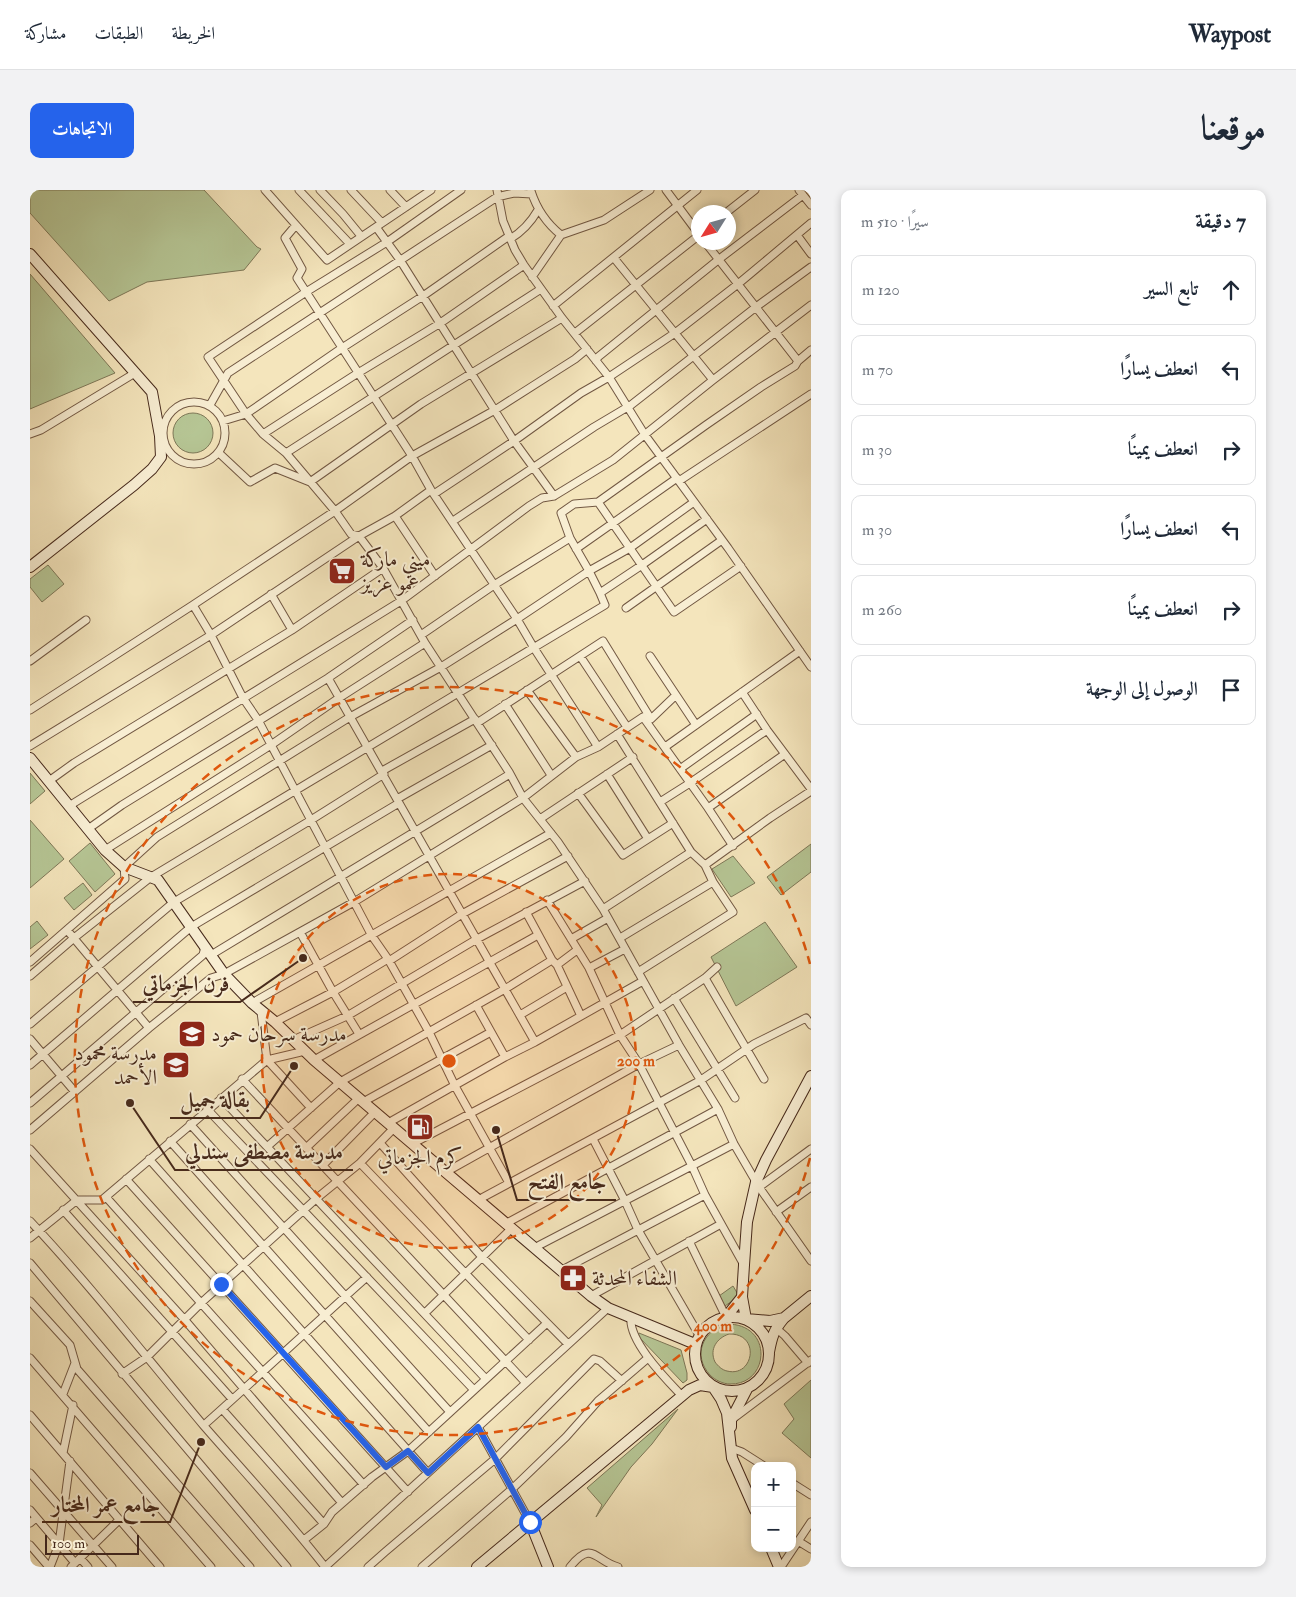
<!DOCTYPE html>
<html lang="ar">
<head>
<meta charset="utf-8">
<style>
  :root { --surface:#fff; --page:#f2f2f3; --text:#1f2937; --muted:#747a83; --line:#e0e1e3; --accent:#2563eb }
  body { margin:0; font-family:"IM FELL Double Pica",Amiri,serif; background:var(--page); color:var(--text); direction:rtl }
  .controls { position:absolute; right:15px; bottom:15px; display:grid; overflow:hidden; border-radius:10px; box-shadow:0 2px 8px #0003 }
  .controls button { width:45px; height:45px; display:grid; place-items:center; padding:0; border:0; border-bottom:1px solid var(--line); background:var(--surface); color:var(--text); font:25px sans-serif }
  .compass { position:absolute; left:661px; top:15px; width:45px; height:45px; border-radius:50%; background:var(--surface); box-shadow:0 2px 8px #0003; rotate:233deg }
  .scale { position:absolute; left:15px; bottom:12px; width:94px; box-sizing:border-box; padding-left:5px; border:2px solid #46291b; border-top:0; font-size:14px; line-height:18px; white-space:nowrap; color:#46291b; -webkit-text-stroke:4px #f8eed3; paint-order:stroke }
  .stop { position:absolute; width:15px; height:15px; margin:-11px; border:4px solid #2563eb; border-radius:50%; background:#fff }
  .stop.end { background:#2563eb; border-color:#fff; box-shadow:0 1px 5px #0008 }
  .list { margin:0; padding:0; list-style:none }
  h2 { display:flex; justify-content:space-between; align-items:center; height:65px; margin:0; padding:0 20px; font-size:21px }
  h2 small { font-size:16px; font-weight:400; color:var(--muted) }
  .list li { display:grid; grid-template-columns:32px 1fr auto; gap:15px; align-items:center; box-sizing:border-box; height:70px; margin:0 10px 10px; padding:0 10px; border:1px solid var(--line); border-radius:10px }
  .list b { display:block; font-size:19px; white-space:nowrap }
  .list em { font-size:16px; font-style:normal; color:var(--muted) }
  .icon { flex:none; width:28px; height:28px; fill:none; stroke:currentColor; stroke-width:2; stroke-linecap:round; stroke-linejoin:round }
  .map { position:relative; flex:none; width:781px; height:1377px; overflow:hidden; direction:ltr; border-radius:10px }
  header { display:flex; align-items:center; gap:30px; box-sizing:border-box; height:70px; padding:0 25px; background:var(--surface); border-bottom:1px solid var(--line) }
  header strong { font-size:24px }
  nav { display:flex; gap:28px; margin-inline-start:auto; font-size:18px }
  .intro { display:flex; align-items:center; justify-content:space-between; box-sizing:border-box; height:120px; padding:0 30px }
  h1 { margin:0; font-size:35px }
  .button { padding:12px 22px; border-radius:10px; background:var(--accent); color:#fff; font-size:18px; font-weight:700 }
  main { display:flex; gap:30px; padding:0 30px }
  aside { flex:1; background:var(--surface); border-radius:10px; box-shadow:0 2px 8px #0003 }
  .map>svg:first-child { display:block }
  .green { fill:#b6c695; stroke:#7e7858; fill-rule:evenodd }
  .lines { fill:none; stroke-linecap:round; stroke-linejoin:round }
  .street-casing { stroke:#725843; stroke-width:9 }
  .secondary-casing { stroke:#46291b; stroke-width:12 }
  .street { stroke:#f8eed3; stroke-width:7 }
  .secondary { stroke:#f8eed3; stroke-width:10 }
  .route { stroke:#2563eb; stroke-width:6 }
  .ring { fill:none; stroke:#e0570d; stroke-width:2.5; stroke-dasharray:9 6 }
  .labels { text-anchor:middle; stroke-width:4; stroke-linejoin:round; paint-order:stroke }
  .poi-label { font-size:21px; fill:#46291b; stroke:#f8eed3; text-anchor:start }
  .centre { fill:#e0570d; stroke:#f8eed3; stroke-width:2.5 }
  .ring-label { font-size:15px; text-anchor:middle; font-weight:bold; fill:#e0570d; stroke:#f8eed3; stroke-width:4; stroke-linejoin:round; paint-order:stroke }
  .leader { fill:none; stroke:#46291b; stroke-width:2 }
  .callout-dot { fill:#46291b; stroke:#f8eed3; stroke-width:2 }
  .callout-label { font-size:22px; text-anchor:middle; font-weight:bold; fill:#46291b; stroke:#f8eed3; stroke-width:4; stroke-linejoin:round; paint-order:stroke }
</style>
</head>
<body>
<header>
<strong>Waypost</strong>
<nav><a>الخريطة</a><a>الطبقات</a><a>مشاركة</a></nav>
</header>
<div class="intro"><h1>موقعنا</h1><a class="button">الاتجاهات</a></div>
<main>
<aside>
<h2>7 دقيقة<small>سيرًا · 510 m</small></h2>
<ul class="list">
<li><svg class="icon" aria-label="ahead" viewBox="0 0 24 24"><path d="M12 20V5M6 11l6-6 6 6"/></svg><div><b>تابع السير</b></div><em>120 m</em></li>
<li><svg class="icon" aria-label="left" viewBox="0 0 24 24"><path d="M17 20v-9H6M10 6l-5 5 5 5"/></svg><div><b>انعطف يسارًا</b></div><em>70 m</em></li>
<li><svg class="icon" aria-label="right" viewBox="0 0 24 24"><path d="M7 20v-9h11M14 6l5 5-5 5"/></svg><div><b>انعطف يمينًا</b></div><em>30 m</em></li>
<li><svg class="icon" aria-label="left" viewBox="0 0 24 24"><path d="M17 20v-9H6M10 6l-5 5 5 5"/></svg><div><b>انعطف يسارًا</b></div><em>30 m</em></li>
<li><svg class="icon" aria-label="right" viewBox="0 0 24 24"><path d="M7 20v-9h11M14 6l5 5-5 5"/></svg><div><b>انعطف يمينًا</b></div><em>260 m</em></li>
<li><svg class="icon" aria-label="arrive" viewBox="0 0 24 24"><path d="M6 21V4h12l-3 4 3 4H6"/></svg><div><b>الوصول إلى الوجهة</b></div></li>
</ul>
</aside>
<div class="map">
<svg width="781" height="1377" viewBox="0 0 781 1377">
  <rect width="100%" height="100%" fill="#f4e5bc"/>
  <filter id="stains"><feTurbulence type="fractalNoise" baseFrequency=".004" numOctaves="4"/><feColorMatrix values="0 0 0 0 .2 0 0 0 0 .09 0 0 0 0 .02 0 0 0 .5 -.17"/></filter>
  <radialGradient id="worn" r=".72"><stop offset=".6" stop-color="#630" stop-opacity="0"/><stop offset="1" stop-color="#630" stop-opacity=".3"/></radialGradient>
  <path class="green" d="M0,0H174L227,57L231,59L214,80L117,92L79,111L0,23Z
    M0,84L85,183L0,219Z
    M143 243a20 20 0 1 1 40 0a20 20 0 1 1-40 0Z
    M18,375L34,394L12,412L0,397V389Z
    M0,583L15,601L0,614Z
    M0,630L34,669L0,698Z
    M60,653L85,684L65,702L39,671Z
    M781,654V682L751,705L737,687Z
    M703,666L725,693L701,707L682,679Z
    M53,693L62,705L44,720L34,708Z
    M7,731L18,745L0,759V737Z
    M735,732L767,777L706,816L681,767Z
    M703,1096L709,1106L695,1116L689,1106Z
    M696,1134C744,1133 740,1195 700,1194C693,1194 685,1190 680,1185C662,1165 673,1141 696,1134ZM699,1144C731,1143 724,1188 697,1181C692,1180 688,1176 685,1172C679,1159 687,1148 699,1144Z
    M609,1143L651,1160L657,1183V1190L653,1193L608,1146Z
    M781,1190V1268L752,1243L764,1229L754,1214Z
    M648,1219L622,1254L601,1277L566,1327L572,1315L557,1298Z"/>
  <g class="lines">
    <g class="street-casing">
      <path id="street" d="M235,0L297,70L401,0
        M269,0L320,54
        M290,0L313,24L331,46
        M321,0L352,33
        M360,0L376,17
        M431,0L357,52L276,102L178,167L216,224L233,244L256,263L305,321L321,344L329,346L353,378L395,453L479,582L493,608L528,652L573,719L649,855L688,919L704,954L729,997L781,1071
        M467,0L473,31L485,60L494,75L532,128L579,187L615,245L698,358L781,477
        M636,0L668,43
        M769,0L781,15
        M501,1C507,20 516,33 531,45
        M697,22L725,0
        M266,35L255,48L272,79L267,88L382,266L401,300L487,429L504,458L568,557
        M346,37L370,70L484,251L524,306
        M767,45L781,64
        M480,49C492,42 501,32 508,20
        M675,52L768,171
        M584,68L683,190
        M502,87L531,45L574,30L620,0
        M523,116L667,0
        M545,143L668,46
        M566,171L568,167L688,70L773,5
        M133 243a31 31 0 1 1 62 0a31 31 0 1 1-62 0Z
        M180,215L198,183L467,7L484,3L502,4
        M193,231L216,224L312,158L393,106L479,46
        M0,244L11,240L105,183
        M233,244L328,183L409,134L494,75
        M189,263L220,292L245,278L280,292L391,214L532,128
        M256,263L511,99
        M649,291L781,204
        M404,304L484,251L551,203L579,187L645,143L708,94L781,33
        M568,312L644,422L711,376
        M365,326L405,386
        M423,331L564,237L601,215L726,117L781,77
        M546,359L647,288
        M570,403L612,375L677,329
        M241,404L262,440
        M163,415L305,321L382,266L465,220L545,169L557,159
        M596,418L692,350
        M391,445L464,395L540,348
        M550,466L597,537
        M620,466L666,535
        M0,471L56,430
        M298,488L505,852
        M497,500L546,567
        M712,502L737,540L781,599
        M475,514L521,585
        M0,520L163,415L181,445L213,508L228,530L342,746L358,769L399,842L425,896L479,993
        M613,527L678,618L703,656
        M447,533L573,451L621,529
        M587,544L661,662L675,675L683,692L703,722L608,782
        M0,556L181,445L329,346L365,326L401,300
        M635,557L770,461
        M650,579L727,524
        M352,581L445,529
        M577,584L618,649
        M19,591L44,573L262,440L353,378
        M548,603L593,665L643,633
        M367,609L462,555
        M630,612L660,593L737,540
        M39,616L371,411L499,316L512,308L524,306L583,270L683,190L781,115
        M678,618L755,564
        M510,629L603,567
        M58,639L92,615L298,488L383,430
        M75,660L241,555L309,508L395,453
        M675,675L740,628L781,601
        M517,710L559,778L590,845L609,874L662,976L675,1005L714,1075
        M573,719L661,662
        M496,722L522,770
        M37,740L119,838
        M270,742L303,802L329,844
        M590,748L683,692
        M541,749L578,728
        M181,765L480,584
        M359,771L432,724L538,666
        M0,772L95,689L94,677L127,647L320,527L411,477L487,429L559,381L540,348L531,323L544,314L568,312L676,235L731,197L765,176L768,171L781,160
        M527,775L551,826
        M559,778L595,759
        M0,786L44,748L121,687L575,415L570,403L559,381L600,358L664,312
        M675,788L734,889
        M644,808L705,908
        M222,813L521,643
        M446,815L475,867
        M231,822L237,870L281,918
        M490,825L537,797
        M245,832L303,802L358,769
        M0,834L144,712L281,630L354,584
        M0,849L45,902
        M263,850L317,826L447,749L555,691
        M284,870L508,745
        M0,875L161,737L369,613
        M212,889L496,1193
        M191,908L456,1189
        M333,912L461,842
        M0,913L173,765L175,756
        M177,919L444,1200
        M358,933L475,867L505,852L613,791
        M160,934L420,1222
        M0,940L119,838L181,788L194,784L324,712L493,608L546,567L568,557L613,527L621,529L646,505
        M563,949L595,1011L608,1040L669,1145
        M140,951L399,1242
        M350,953L452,1067L538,1154
        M382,954L590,845L675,788L687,777
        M238,956L310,892L475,799L522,770L527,775L547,760
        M276,958L329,908
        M0,959L154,1129L312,1313
        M119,969L398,1283
        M330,973L499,1150
        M293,975L345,922
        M416,982L609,874L649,855
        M96,989L378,1302
        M729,997L781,959
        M76,1007L334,1295
        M448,1010L671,890L724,854L776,828L781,835
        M33,1020L202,1209
        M746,1022L781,997
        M0,1031C61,1096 116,1167 174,1236C215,1283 257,1328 295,1377
        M475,1034L688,919
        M0,1048L47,1010H72L237,870L275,861
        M659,1051L696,1127
        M504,1058L704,954
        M0,1073L257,1377
        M530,1081L675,1005
        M561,1106L691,1034
        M0,1111L40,1155L47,1179L220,1377
        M395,1123L481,1039
        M601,1127C598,1151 636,1189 652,1206
        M746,1138L755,1146L778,1173
        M0,1168L181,1377
        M92,1184L117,1167L171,1113L287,1008L330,973L364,938
        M33,1204L45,1173
        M192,1219L294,1334
        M0,1225L130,1377
        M704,1228L781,1170
        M174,1235C229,1186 282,1136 337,1087
        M448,1237L500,1332
        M701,1258L712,1262L734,1276
        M33,1263L43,1215
        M0,1283L82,1377
        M762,1293L781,1305
        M0,1320L45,1373
        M0,1333L6,1328
        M274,1350L294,1334L302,1322L342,1287L378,1261L517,1133
        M768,1351L781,1359
        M0,1355L19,1377
        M50,1368L58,1377
        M20,1377L29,1354L40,1271
        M41,1377L89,1330
        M295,1377L578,1118
        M338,1377L355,1362L465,1269L564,1169L570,1171L592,1191
        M392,1377L481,1300L536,1247L568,1211L618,1168
        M540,1377C562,1349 565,1371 588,1377
        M751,1377L781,1332"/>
    </g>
    <g class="secondary-casing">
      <path id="secondary" d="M0,64L122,202L130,246L131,267L122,279L104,295L0,377
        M0,568L75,660L94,677L128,690L194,784L222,813L245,832L284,870L561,1106L578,1118L665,1154
        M665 1164a37 37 0 1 1 74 0a37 37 0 1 1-74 0Z
        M696,1127L712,1107
        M754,1128L781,1106
        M739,1162C742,1146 744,1140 754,1128L740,1131L716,1129L712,1107L714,1075L717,1032L726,992L736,970L781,886
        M701,1237V1230L717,1199
        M500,1332L518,1377
        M741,1358L749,1377
        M447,1377L659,1200L670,1195L683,1197L691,1209L697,1223L702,1268L725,1320"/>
    </g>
    <use href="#street" class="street"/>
    <use href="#secondary" class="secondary"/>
  </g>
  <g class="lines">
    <path class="route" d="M191,1094L356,1277L378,1261L398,1283L448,1237L500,1332"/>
  </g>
  <circle cx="419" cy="871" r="187" fill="#e0570d" fill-opacity=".12"/>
  <g class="ring">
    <circle cx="419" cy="871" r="187"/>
    <path d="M780 968A374 374 0 1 1 780 774"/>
  </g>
  <defs>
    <g id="supermarket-square" transform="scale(1.4375)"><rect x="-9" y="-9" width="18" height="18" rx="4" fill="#8f2418" stroke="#f8eed3"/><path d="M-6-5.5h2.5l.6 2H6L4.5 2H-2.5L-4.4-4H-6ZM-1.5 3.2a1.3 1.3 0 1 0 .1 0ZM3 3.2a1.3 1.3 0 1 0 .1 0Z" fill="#fff"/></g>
    <g id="school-square" transform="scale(1.4375)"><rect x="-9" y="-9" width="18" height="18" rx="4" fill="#8f2418" stroke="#f8eed3"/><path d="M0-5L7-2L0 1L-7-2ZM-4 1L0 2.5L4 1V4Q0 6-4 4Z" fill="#fff"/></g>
    <g id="fuel-square" transform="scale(1.4375)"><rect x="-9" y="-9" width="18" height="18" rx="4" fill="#8f2418" stroke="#f8eed3"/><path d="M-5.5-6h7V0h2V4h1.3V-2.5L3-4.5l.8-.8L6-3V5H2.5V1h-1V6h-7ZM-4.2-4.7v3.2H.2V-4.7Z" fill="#fff"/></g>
    <g id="pharmacy-square" transform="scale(1.4375)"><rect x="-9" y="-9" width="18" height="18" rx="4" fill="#8f2418" stroke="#f8eed3"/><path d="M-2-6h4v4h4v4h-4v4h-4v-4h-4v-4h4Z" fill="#fff"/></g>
  </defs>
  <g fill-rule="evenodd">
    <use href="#supermarket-square" x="312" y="381"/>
    <use href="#school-square" x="162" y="844"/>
    <use href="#school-square" x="146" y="875"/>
    <use href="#fuel-square" x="390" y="937"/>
    <use href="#pharmacy-square" x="543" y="1088"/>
  </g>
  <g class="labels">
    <g class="poi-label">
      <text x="331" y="376">ميني ماركة<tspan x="331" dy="24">عمو عزيز</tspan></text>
      <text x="181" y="851">مدرسة سرحان حمود</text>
      <text x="127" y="870" text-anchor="end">مدرسة محمود<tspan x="127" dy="24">الأحمد</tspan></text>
      <text x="390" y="974" text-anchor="middle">كرم الجزماتي</text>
      <text x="562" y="1095">الشفاء المحدثة</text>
    </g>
  </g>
  <circle cx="419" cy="871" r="8" class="centre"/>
  <g class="ring-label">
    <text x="606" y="876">200 m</text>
    <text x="683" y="1141">400 m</text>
  </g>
  <path class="leader" d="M273 768L210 812H103M264 876L230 928H140M100 913L145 980H323M466 940L487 1010H586M171 1252L140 1332H12"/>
  <g class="callout-dot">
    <circle cx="273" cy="768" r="5"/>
    <circle cx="264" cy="876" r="5"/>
    <circle cx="100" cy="913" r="5"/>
    <circle cx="466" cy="940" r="5"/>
    <circle cx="171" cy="1252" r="5"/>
  </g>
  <g class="callout-label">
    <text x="156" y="801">فرن الجزماتي</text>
    <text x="185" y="917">بقالة جميل</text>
    <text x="234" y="969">مدرسة مصطفى سندلي</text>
    <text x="537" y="999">جامع الفتح</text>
    <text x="76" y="1322">جامع عمر المختار</text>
  </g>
  <rect width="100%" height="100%" filter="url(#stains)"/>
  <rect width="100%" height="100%" fill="url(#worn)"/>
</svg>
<div class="controls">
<button>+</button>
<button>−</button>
</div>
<svg class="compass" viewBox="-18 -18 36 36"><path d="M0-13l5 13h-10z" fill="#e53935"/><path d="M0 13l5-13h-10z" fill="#747a83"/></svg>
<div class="scale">100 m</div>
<div class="stop" style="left:500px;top:1332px"></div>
<div class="stop end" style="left:191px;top:1094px"></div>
</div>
</main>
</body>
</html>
